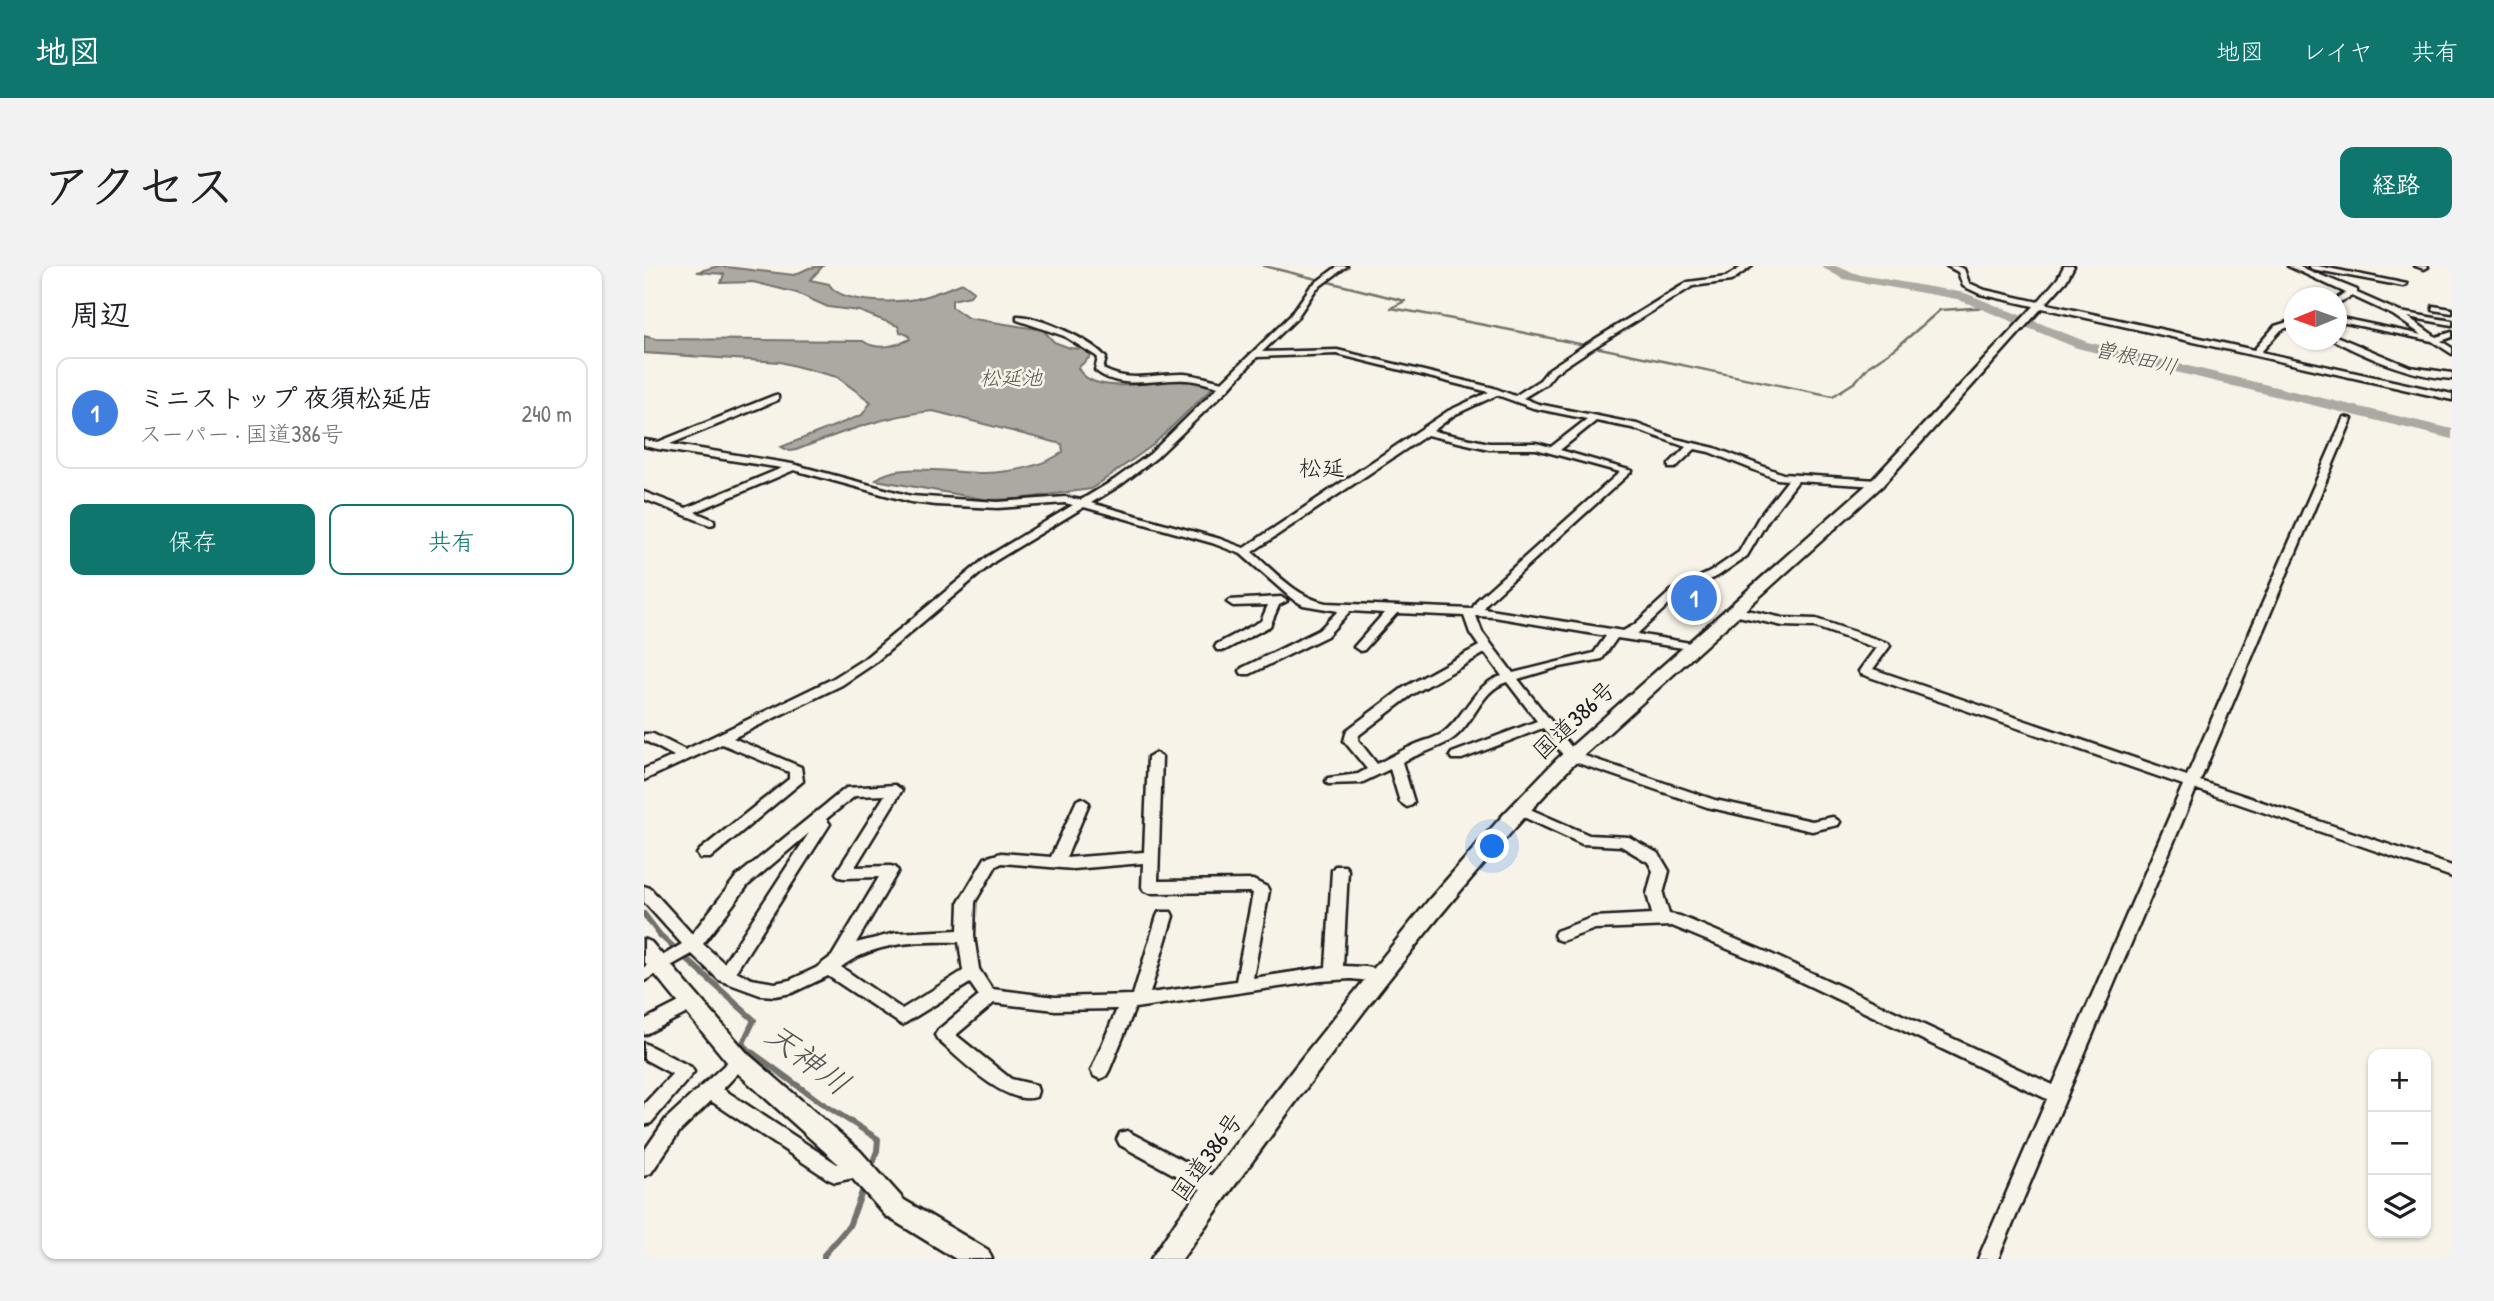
<!DOCTYPE html>
<html lang="ja">
<head>
<meta charset="utf-8">
<style>
  :root { --surface:#fff; --page:#f2f2f2; --text:#202124; --muted:#757577; --line:#e0e0e0; --accent:#0f766e }
  body { margin:0; font-family:"Patrick Hand","Klee One",sans-serif; background:var(--page); color:var(--text) }
  .controls { position:absolute; right:21px; bottom:21px; display:grid; overflow:hidden; border-radius:14px; box-shadow:0 2px 5px #0004 }
  .controls button { width:63px; height:63px; display:grid; place-items:center; padding:0; border:0; border-bottom:2px solid var(--line); background:var(--surface); color:var(--text); font:35px sans-serif }
  .compass { position:absolute; left:1640px; top:21px; width:63px; height:63px; border-radius:50%; background:var(--surface); box-shadow:0 2px 5px #0004; rotate:269deg }
  .you { position:absolute; left:849px; top:581px; width:24px; height:24px; margin:-18px; border:5px solid #fff; border-radius:50%; background:#1a73e8; box-shadow:0 0 0 10px #1a73e833 }
  .badge { display:grid; place-items:center; width:46px; height:46px; border-radius:50%; background:var(--accent); color:#fff; font-size:23px; font-weight:700 }
  .pin { position:absolute; translate:-50% -50%; border:4px solid #fff; box-shadow:0 2px 7px #0006 }
  .list { margin:0; padding:0; list-style:none }
  h2 { display:flex; justify-content:space-between; align-items:center; height:91px; margin:0; padding:0 28px; font-size:30px }
  h2 small { font-size:23px; font-weight:400; color:var(--muted) }
  .list li { display:grid; grid-template-columns:46px 1fr auto; gap:21px; align-items:center; box-sizing:border-box; height:112px; margin:0 14px 14px; padding:0 14px; border:2px solid var(--line); border-radius:14px }
  .list b { display:block; font-size:26px; white-space:nowrap }
  .list p { margin:0; font-size:23px; white-space:nowrap; color:var(--muted) }
  .list em { font-size:23px; font-style:normal; color:var(--muted) }
  .actions { display:flex; gap:14px; padding:21px 28px }
  .actions a { flex:1; padding:16px 0; border:2px solid var(--accent); border-radius:14px; text-align:center; font-size:24px; color:var(--accent) }
  .actions .main { background:var(--accent); color:#fff }
  .icon { flex:none; width:38px; height:38px; fill:none; stroke:currentColor; stroke-width:2; stroke-linecap:round; stroke-linejoin:round }
  .map { position:relative; flex:none; width:1808px; height:993px; overflow:hidden; border-radius:14px }
  header { display:flex; align-items:center; gap:42px; box-sizing:border-box; height:98px; padding:0 35px; background:var(--accent); color:#fff }
  header strong { font-size:33px }
  nav { display:flex; gap:38px; margin-inline-start:auto; font-size:24px }
  .intro { display:flex; align-items:center; justify-content:space-between; box-sizing:border-box; height:168px; padding:0 42px }
  h1 { margin:0; font-size:49px }
  .button { padding:18px 32px; border-radius:14px; background:var(--accent); color:#fff; font-size:24px; font-weight:700 }
  main { display:flex; gap:42px; padding:0 42px }
  aside { flex:1; background:var(--surface); border-radius:14px; box-shadow:0 2px 5px #0004 }
  .map>svg:first-child { display:block }
  .water { fill:#aca9a2; stroke:#72716c; stroke-width:2 }
  .lines { fill:none; stroke-linecap:round; stroke-linejoin:round }
  .stream-far1 { stroke:#72716c; stroke-width:2.5 }
  .stream { stroke:#72716c; stroke-width:6 }
  .river { fill:#aca9a2; fill-rule:evenodd }
  .minor-casing { stroke:#1c1c1c; stroke-width:5 }
  .major-casing { stroke:#1c1c1c; stroke-width:5 }
  .highway-casing { stroke:#1c1c1c; stroke-width:5 }
  .minor { fill:#f7f3e8; fill-rule:evenodd }
  .major { fill:#f7f3e8; fill-rule:evenodd }
  .highway { fill:#f7f3e8; fill-rule:evenodd }
  .labels { text-anchor:middle; stroke-width:5; stroke-linejoin:round; paint-order:stroke }
  .far-water-label { font-size:21px; font-style:italic; fill:#565452; stroke:#f7f3e8 }
  .far-quarter-label { font-size:23px; fill:#1c1c1c; stroke:#f7f3e8 }
  .street-label { font-size:24px; fill:#1c1c1c; stroke:#f7f3e8 }
  .near-water-label { font-size:32px; font-style:italic; fill:#565452; stroke:#f7f3e8 }
</style>
</head>
<body>
<header>
<strong>地図</strong>
<nav><a>地図</a><a>レイヤ</a><a>共有</a></nav>
</header>
<div class="intro"><h1>アクセス</h1><a class="button">経路</a></div>
<main>
<aside>
<h2>周辺<small></small></h2>
<ul class="list">
<li><span class="badge" style="background:#3f7fe0">1</span><div><b>ミニストップ 夜須松延店</b><p>スーパー · 国道386号</p></div><em>240 m</em></li>
</ul>
<div class="actions"><a class="main">保存</a><a>共有</a></div>
</aside>
<div class="map">
<svg width="1808" height="993" viewBox="0 0 1808 993">
  <rect width="100%" height="100%" fill="#f7f3e8"/>
  <filter id="ink" filterUnits="userSpaceOnUse"><feTurbulence type="fractalNoise" baseFrequency=".0143" numOctaves="2"/><feDisplacementMap in="SourceGraphic" scale="14" xChannelSelector="R" yChannelSelector="G"/><feConvolveMatrix kernelMatrix="1 2 1 2 8 2 1 2 1" color-interpolation-filters="sRGB"/></filter>
  <g filter="url(#ink)">
    <path class="water" d="M74,0L150,9L165,2L179,0L166,14L185,18C196,38 251,37 272,33C288,29 303,23 319,17L330,25L326,30L308,34V41L324,52L399,64L410,76L426,82L439,83L448,89L434,102C449,132 513,114 538,114C547,114 557,117 566,119L568,122L509,179L447,223L374,233L345,234L232,214C251,195 314,208 340,207C367,206 396,202 419,186L418,178L289,145C242,149 196,167 152,184L146,185L137,181L218,149L227,136L193,111L136,96L0,87V70L12,73L219,75C232,85 253,80 266,73L264,69L256,66L254,60L215,45L184,41L153,27L109,16L77,17L80,8L53,6Z"/>
    <g class="lines">
      <path class="stream-far1" d="M620,0L761,35L747,42C895,67 1042,101 1189,130L1211,116L1225,100L1252,82L1296,44L1346,41"/>
      <path class="stream" d="M0,648L16,669L110,754L98,779L176,836L234,873L233,885L226,903
        M180,993V989L205,960L220,921"/>
      <path class="river" d="M1176,0H1191L1217,9L1321,27L1443,76L1808,163V173L1433,82L1313,33L1199,13Z"/>
      <g class="minor-casing">
        <path id="minor" d="M694,0H703L672,23L652,53L618,86L693,84L850,122L871,130L896,114L905,103L935,83L1044,16L1082,11L1099,0H1108L1087,15L1049,20L941,87L911,107L902,118L879,132L894,138L993,158L1032,173L1071,182L1139,208L1233,214L1238,217L1233,220L1154,215L1124,254L1103,290L1074,310L1035,329L993,368L1052,378L1054,381L1052,384L973,372L958,393L911,402L874,413L932,487L1071,534L1168,555L1189,551L1196,556L1194,559L1168,565L1063,541L922,493L899,462L818,493H808L806,490L808,487L893,455L863,416C836,424 830,459 807,474C793,483 773,488 758,496L770,536L768,539L763,541L756,536L746,503L717,517L684,518L682,515L684,512L714,508L723,503L700,475L703,464L759,422L835,380L826,367L820,350L753,347L720,384L716,385L710,381L740,347L706,345L683,370L606,408H598L596,405L598,402L675,364L694,345L659,339L647,332L597,288L568,277L440,241L351,295L228,399L198,419L89,472L157,501L159,515L66,592H56L53,588L56,584L145,513V506L78,478L0,514V503L30,490L0,474V468H9L41,484L188,413L220,393L343,291L429,239L421,237L354,242L292,239L267,236L150,204L51,246L70,254V258L66,259L0,233V226L42,242L138,202L14,183L0,180V174L14,176L131,129L134,130V134L26,178L148,198L267,230L354,236L421,231L437,234L470,214L506,188L574,121C563,118 553,114 542,114C511,112 477,126 451,104L454,92L452,90L420,70L373,54V50C394,50 450,75 462,92L459,103C486,118 512,107 540,108C553,109 566,113 578,116L646,50L667,20ZM693,88L845,126L804,145L600,282L576,273L447,237L478,218L512,192L585,122L613,91ZM853,129L889,142L943,153L907,181L892,177H845L789,165L810,149ZM952,155L988,162L1042,181L1025,198V202H1031L1051,183L1065,186L1133,213L1144,214L1115,251L1095,286L1066,306L1027,325L990,359L979,365L840,343L843,337L988,205L916,184ZM783,169L845,183H892L976,206L834,333L828,343L682,337C652,331 631,306 608,286ZM832,350L850,351L962,370L950,387L869,407L838,366ZM841,387L858,410C829,418 822,450 799,467C790,473 778,475 768,480C756,485 745,492 733,498L714,474L715,469L769,428Z
          M1303,0H1312L1320,3L1325,17L1341,24L1610,84L1631,60L1650,54V59L1637,64L1617,86L1808,128V134L1336,28L1319,20L1314,6Z
          M1644,0H1654L1713,24V27L1756,46L1808,55V59L1764,51L1792,71L1808,66V71L1797,75L1808,82V88L1788,75L1692,55V51L1778,69L1749,49L1708,30L1692,38V33L1702,27Z
          M1665,0H1674L1763,18L1759,20L1668,3Z
          M1771,0H1783L1784,1L1780,3Z
          M1789,40L1808,43V47L1789,44Z
          M1692,70L1766,101L1808,107V113C1765,110 1727,93 1689,74H1692Z
          M1700,151L1708,153L1556,515L1808,600V611L1552,523L1354,993H1334L1403,833L1115,696L1028,660L951,663L918,675L912,673L910,669L912,665L950,651L1008,648L1003,628L1009,605L1004,596L977,580L938,578L869,546L867,543L869,540H879L945,569L985,571L1015,588L1025,605L1019,628L1025,648L1036,650L1127,688L1409,819L1539,519L1217,408L1215,405L1232,382L1171,361L1139,360L1085,348L1083,345L1089,341L1139,352L1172,353L1244,377L1246,380L1229,403L1543,510Z
          M637,331L643,335L635,339L626,360L581,384H573L571,381L573,378L617,355L624,339L589,340L583,336L585,334Z
          M511,487L518,491L514,615L609,614L623,621L625,625L609,712L682,701L688,604L691,600H701L704,604L699,700L722,701L743,705L746,710L743,715L737,716L707,713L676,715L491,742L465,805L462,810L456,813L450,810L447,805L473,743L411,744L350,737L312,769L367,813L392,819L394,825L392,831C362,841 315,792 294,774L291,769L294,764L335,730L326,717L258,759L184,710L148,727L131,730L116,729L75,714L48,688L0,715V701L38,678L0,636V620L6,622L48,668L92,611L202,522L251,519L258,524L211,601L246,600L251,601L254,605L212,677L252,667L314,664L315,636L341,592L357,587L407,591L433,534L438,532L445,537L422,592L500,586L504,491ZM241,529L192,607L195,611L200,612L235,611L188,690L172,702L146,714L131,717L107,713L92,705L186,558L182,553L211,530ZM165,567L80,697L59,678L104,619ZM358,597L429,603L499,597L498,621L500,625L506,627L606,626L609,627L592,715L506,727L529,650L527,646H515L513,650L489,729L411,731L348,723L335,703L330,670L331,636L352,600ZM315,676L319,705L258,743L197,701C231,676 274,675 315,676Z
          M47,730L53,732L56,737L53,742L0,769V754Z
          M0,777L47,801L50,806L7,857L0,859V838L28,808L0,793Z
          M96,788L102,790L105,795L79,823L193,898L216,894L223,897L226,903L223,909L191,916L184,913L67,835L36,865L7,907L0,910V885L22,853L90,790Z
          M483,865L580,916L583,922L580,928L573,931L566,928L476,879L473,873L476,867Z"/>
      </g>
      <g class="major-casing">
        <path id="major" d="M0,673L7,676L104,788L216,885L260,934L344,984L348,993H312L242,950L198,901L88,802L0,695Z"/>
      </g>
      <g class="highway-casing">
        <path id="highway" d="M1420,0H1430L1422,15L1238,220L927,501C783,652 659,824 538,993H507L535,951L661,788L784,635L860,548L913,493L1228,214L1393,37L1414,12Z"/>
      </g>
      <use href="#minor" class="minor"/>
      <use href="#major" class="major"/>
      <use href="#highway" class="highway"/>
    </g>
  </g>
  <g class="labels">
    <g class="far-water-label">
      <text transform="translate(1492 92) rotate(13)" y="7">曽根田川</text>
      <text x="367" y="119">松延池</text>
    </g>
    <g class="far-quarter-label">
      <text x="678" y="210">松延</text>
    </g>
    <g class="street-label">
      <text transform="translate(930 454) rotate(-43)" y="8">国道386号</text>
      <text transform="translate(563 891) rotate(-54)" y="8">国道386号</text>
    </g>
    <g class="near-water-label">
      <text transform="translate(164 793) rotate(37)" y="11">天神川</text>
    </g>
  </g>
</svg>
<div class="controls">
<button>+</button>
<button>−</button>
<button><svg class="icon" aria-label="layers" viewBox="0 0 24 24"><path d="M12 4l9 5-9 5-9-5zM3 14l9 5 9-5"/></svg></button>
</div>
<svg class="compass" viewBox="-18 -18 36 36"><path d="M0-13l5 13h-10z" fill="#e53935"/><path d="M0 13l5-13h-10z" fill="#757577"/></svg>
<div class="you"></div>
<div class="pin badge" style="left:1050px;top:332px;background:#3f7fe0">1</div>
</div>
</main>
</body>
</html>
